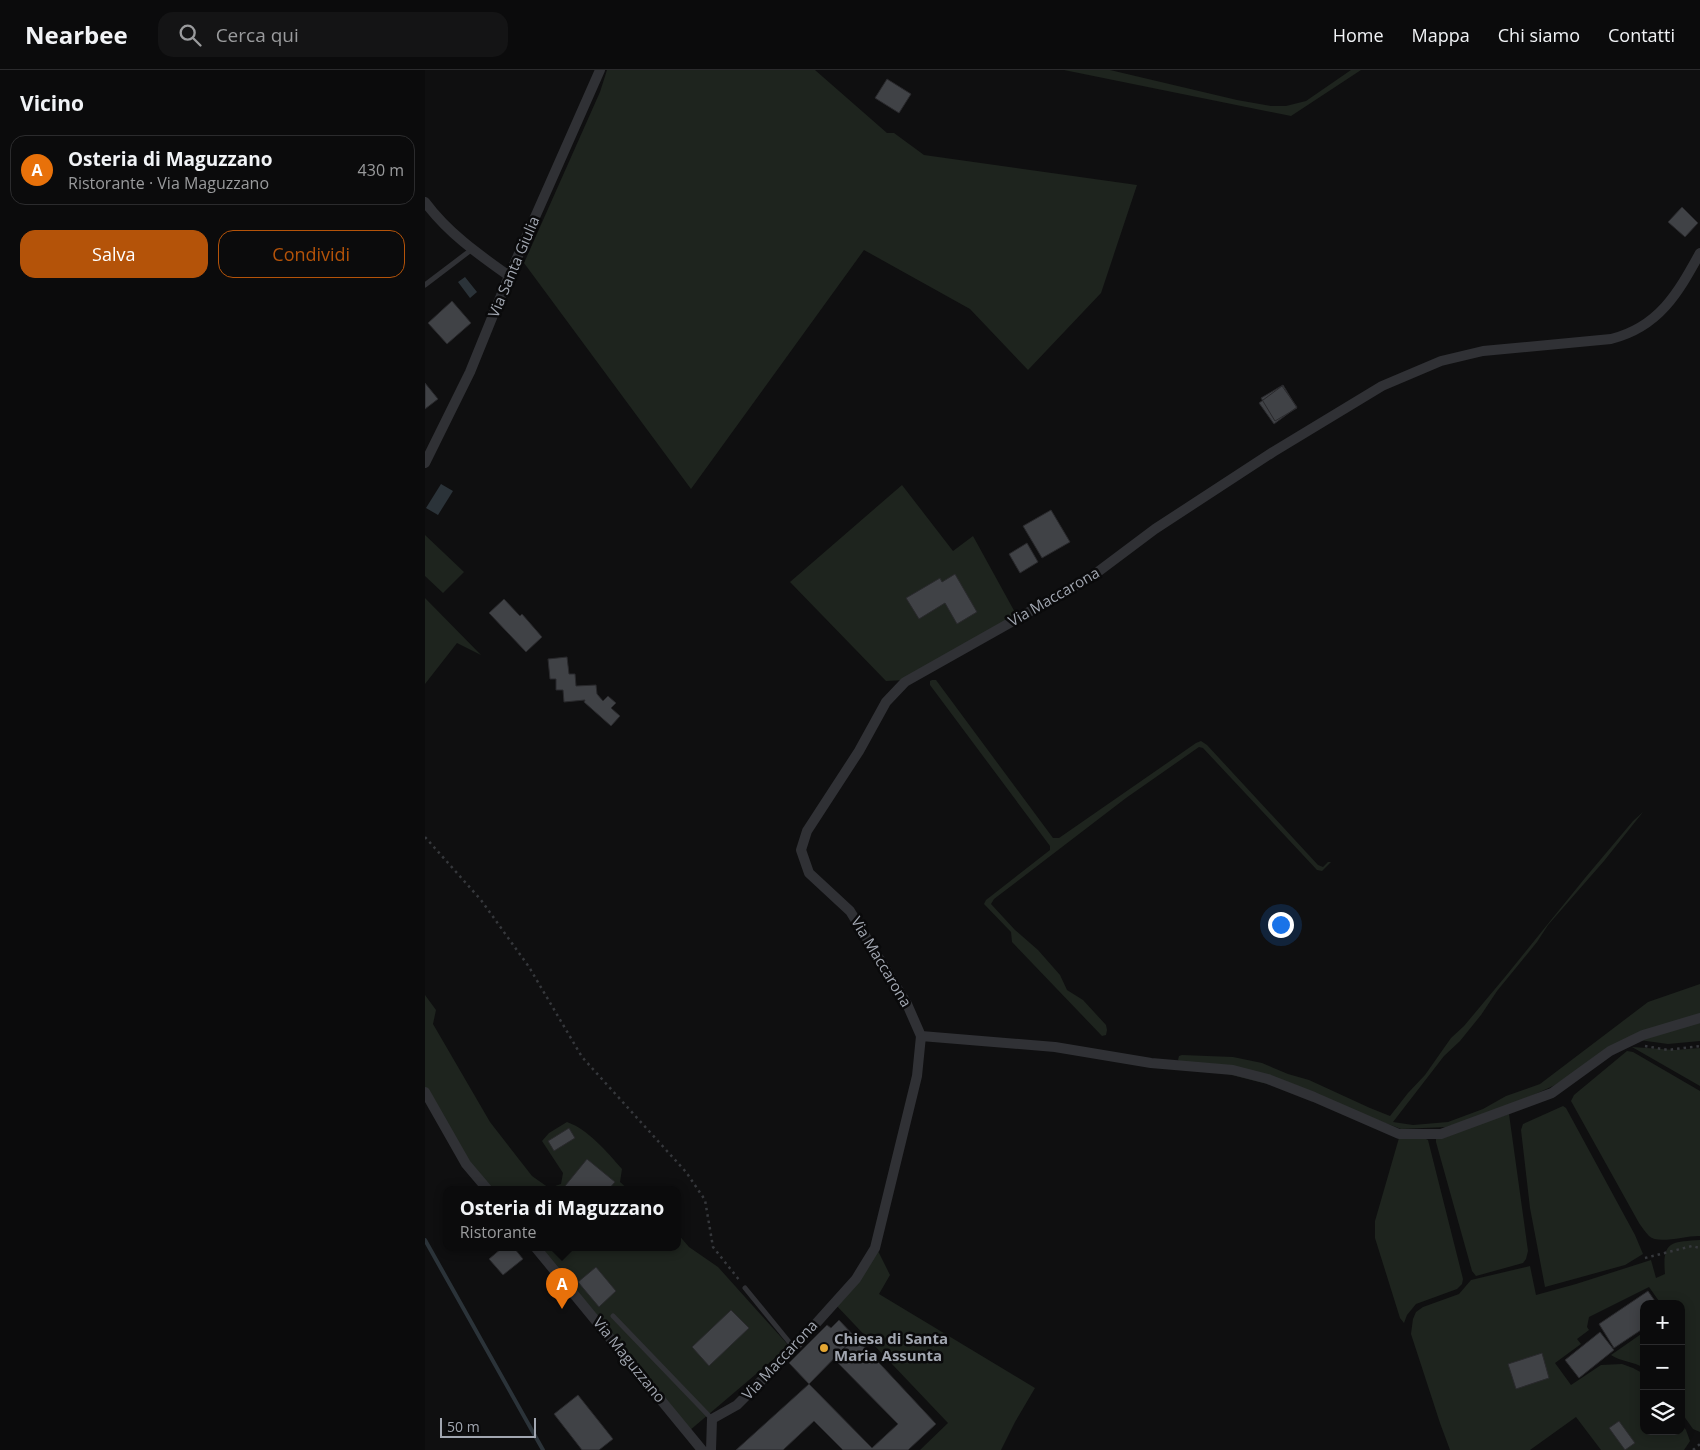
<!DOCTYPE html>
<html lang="it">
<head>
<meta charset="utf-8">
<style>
  :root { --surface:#0b0b0c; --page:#141415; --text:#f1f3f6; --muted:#9a9b9d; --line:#2b2b2d; --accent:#b45309 }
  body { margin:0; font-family:"Open Sans",sans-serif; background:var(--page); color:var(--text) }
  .controls { position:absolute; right:15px; bottom:15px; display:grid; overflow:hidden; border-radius:10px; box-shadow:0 2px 12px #0003 }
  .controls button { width:45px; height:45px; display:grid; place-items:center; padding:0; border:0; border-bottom:1px solid var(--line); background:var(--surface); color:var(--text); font:25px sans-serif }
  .scale { position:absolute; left:15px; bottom:12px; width:96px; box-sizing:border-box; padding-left:5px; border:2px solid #a1a6b0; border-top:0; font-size:14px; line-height:18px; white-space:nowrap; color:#a1a6b0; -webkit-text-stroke:4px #0a0a0b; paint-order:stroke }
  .you { position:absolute; left:855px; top:854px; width:18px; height:18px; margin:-12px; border:4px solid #fff; border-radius:50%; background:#1a73e8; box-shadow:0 0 0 8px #1a73e833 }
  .badge { display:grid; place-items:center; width:32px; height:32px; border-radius:50%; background:var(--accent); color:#fff; font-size:16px; font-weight:700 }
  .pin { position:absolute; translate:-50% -41px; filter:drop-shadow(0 1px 2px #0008) }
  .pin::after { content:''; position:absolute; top:26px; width:18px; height:15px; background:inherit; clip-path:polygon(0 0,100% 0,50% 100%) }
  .popup { position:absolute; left:18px; top:1116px; width:238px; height:65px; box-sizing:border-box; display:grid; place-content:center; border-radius:10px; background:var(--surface); filter:drop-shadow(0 1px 4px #0005); font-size:16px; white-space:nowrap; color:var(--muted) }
  .popup b { font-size:19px; color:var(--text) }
  .popup::after { content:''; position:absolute; left:50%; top:100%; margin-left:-10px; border:10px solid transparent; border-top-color:var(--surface) }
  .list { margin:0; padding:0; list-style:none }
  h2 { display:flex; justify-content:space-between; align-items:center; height:65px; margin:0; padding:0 20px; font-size:21px }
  h2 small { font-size:16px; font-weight:400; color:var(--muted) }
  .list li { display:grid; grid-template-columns:32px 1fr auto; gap:15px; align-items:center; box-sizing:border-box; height:70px; margin:0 10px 10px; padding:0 10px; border:1px solid var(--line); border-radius:15px }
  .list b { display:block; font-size:19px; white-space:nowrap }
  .list p { margin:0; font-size:16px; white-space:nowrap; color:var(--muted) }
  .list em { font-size:16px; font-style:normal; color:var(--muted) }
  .actions { display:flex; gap:10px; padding:15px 20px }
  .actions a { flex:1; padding:11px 0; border:1px solid var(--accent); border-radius:15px; text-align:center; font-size:18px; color:var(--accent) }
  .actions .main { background:var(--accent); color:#fff }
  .icon { flex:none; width:28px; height:28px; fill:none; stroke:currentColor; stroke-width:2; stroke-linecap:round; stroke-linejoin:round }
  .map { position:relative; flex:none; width:1275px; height:1380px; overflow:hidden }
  header { display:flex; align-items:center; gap:30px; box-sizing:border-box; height:70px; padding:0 25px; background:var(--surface); border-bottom:1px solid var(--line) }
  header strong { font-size:24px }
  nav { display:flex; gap:28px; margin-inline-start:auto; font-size:18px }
  .search { width:350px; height:45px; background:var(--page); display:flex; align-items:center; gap:12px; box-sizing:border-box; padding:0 18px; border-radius:15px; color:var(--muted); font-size:19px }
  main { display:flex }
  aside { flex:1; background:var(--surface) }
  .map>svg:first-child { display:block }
  .green { fill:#1e241e }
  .water { fill:#2b3339 }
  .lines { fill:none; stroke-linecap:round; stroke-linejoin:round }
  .stream { stroke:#2b3339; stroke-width:4 }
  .building { fill:#404246; stroke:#29292c }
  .path { stroke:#36383c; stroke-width:2.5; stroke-dasharray:2.5 4; stroke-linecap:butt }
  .lane { stroke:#303135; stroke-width:5 }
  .street { stroke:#303135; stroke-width:10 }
  .poi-dot { fill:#e4a633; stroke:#0a0a0b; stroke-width:2 }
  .labels { text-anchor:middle; stroke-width:5; stroke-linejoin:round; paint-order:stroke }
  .street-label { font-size:15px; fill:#a1a6b0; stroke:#0a0a0b }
  .poi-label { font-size:15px; font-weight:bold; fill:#a1a6b0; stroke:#0a0a0b; text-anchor:start }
</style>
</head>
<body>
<header>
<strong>Nearbee</strong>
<div class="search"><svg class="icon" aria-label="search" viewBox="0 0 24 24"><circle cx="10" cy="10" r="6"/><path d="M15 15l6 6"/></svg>Cerca qui</div>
<nav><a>Home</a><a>Mappa</a><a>Chi siamo</a><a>Contatti</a></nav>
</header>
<main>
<aside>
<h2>Vicino<small></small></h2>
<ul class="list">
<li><span class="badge" style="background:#e8710a">A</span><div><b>Osteria di Maguzzano</b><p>Ristorante · Via Maguzzano</p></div><em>430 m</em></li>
</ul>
<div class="actions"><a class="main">Salva</a><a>Condividi</a></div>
</aside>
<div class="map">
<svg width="1275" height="1380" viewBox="0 0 1275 1380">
  <rect width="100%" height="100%" fill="#0f0f10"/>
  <path class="green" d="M182,0H390L462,63H469L499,85L712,115L676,223L603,300L545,239L439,180L266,419L99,193L175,22Z
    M639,0H685L812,30L846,36H861L881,31L926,0H936L866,46Z
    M477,415L528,481L548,466L592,546L480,610L461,611L365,512Z
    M0,465L39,502L18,523L0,506Z
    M0,528L56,585L32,573L0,614Z
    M507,610H511L628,768H634L771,673L776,671L782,675L893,795L898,797L903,792H906L897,801L892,800L778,678L774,677L701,728L569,829L566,834L590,860L613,880L635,905L642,920L658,930L681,955L682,960L681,965L677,966L587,872L586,862L559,834L561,830L625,780V776L505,615V611Z
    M1218,742L1179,791L1123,855L1112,872L1072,921L1056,945L1035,971L1019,986L968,1052L988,1055L1023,1052L1058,1039L1081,1026L1115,1014L1223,932L1275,914V945L1213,963L1128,1016L1078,1039L1021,1057L976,1059L942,1046L906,1030L755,992L753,990L754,986L757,985L808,987L837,993L863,1004L884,1010L945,1038L965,1046L983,1023L1000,1005L1026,968L1039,956L1080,907L1160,808L1208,751Z
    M0,925L11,940L8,954L65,1052L107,1106L124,1118L136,1114L138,1103L117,1071L124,1063L142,1052C164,1060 182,1082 197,1099L195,1112L204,1120H65L43,1093L0,1019Z
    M1275,952V971L1243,974L1214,970Z
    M1207,977L1250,980L1275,978V1016Z
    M1202,981L1208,982L1275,1021V1166C1262,1165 1233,1175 1224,1166C1220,1162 1217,1157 1214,1153L1146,1031L1149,1025Z
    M1138,1036L1141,1038L1210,1165L1218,1184L1200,1195L1120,1217L1105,1138L1096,1060L1098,1054Z
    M1084,1044L1103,1181L1101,1189L1098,1193L1051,1206L1047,1201L1011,1072V1068Z
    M974,1068H999L1003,1070L1038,1209L1037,1214L1032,1219L991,1234L982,1245L979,1253L975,1248L950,1168V1151Z
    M252,1163L264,1177L293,1197L364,1276L264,1361L113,1178H252Z
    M1275,1170V1362L1268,1359L1256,1342V1234H1236L1224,1217L1164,1247L1162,1257L1164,1260L1152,1269L1156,1274L1130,1293L1146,1315L1176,1295L1197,1294L1208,1298L1219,1304V1361H1256V1353L1261,1360L1265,1371L1259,1380H1176L1151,1347L1105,1380H1025L1015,1353L986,1264L988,1249L991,1242L998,1237L1034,1224L1046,1210L1105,1196L1111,1225L1151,1214L1226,1190L1231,1208L1240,1204C1237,1171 1246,1172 1275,1170Z
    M452,1179L465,1205L454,1224L610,1318L590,1352L576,1380H495L523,1353L410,1234Z
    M1219,1262V1298C1208,1291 1196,1292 1186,1285Z"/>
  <path class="water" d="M40,207L52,222L45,228L33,212Z
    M16,414L28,421L13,445L1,438Z"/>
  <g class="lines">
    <path class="stream" d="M0,1170L118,1380"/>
  </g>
  <path class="building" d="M462,9L486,24L474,43L450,28Z
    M1257,137L1273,153L1260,167L1243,152Z
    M27,231L46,253L22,274L3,253Z
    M0,313L13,329L0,339Z
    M858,315L872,338L850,351L836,328Z
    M857,316L872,337L849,354L834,333Z
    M626,440L645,472L617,488L598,456Z
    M602,473L613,492L595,503L584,484Z
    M530,504L552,542L532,554L520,533L494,549L481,528L515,508L517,512Z
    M79,529L95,546L97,544L117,567L101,582L64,543Z
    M142,587L144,604H150L151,616L171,615L172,624L178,631L183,626L191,633L186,638L195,646L186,656L159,632L160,630L139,632L138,620H131V609H125L123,589Z
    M144,1058L150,1068L129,1081L123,1071Z
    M162,1089L190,1112L183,1120H145L140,1116Z
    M77,1178H89L98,1189L78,1205L64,1189Z
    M171,1197L191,1221L174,1237L153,1212Z
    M1223,1221L1232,1234H1219V1258L1189,1278L1174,1254Z
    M306,1240L324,1258L284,1296L267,1277Z
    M414,1250L430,1267L384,1314L364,1293L402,1255L406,1258Z
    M1175,1262L1189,1280L1154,1308L1140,1290Z
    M430,1267L511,1354L483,1380H418L389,1351L358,1380H311L384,1314L447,1378L473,1354L409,1289Z
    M1117,1283L1124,1308L1091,1319L1083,1294Z
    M153,1325L188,1369L174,1380H157L129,1344Z
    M1194,1351L1210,1373L1200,1380L1184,1358Z"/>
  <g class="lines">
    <path class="path" d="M0,767L56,830L104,897L157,987L261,1102L280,1130L288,1177L315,1211
      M1220,976L1243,980L1275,976
      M1220,1188L1267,1176L1275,1178
      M1268,1380L1275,1374"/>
    <path class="lane" d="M0,215L46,180
      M320,1218L369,1278
      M188,1246L287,1349"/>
    <path class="street" d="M0,132C23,163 53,184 84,206
      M0,393L45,302L84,206L175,0
      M496,966L630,977L726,993L808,1000L843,1009L889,1027L974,1064H1016L1127,1023L1185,981L1218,965L1275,948
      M0,1022L41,1094L63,1120
      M111,1178L277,1380
      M286,1380L287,1349L312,1335L369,1278L431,1209L450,1178L492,1006L496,966L482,934L425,841L384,803L376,780L382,761L434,681L461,632L480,612L666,507L730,459L848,382L957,316L1016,291L1058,281L1186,269C1234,257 1253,223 1275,183"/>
  </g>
  <circle class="poi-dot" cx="399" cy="1278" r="5"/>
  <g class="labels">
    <g class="street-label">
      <text transform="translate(89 197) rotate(-67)" y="5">Via Santa Giulia</text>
      <text transform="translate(629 527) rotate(-30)" y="5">Via Maccarona</text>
      <text transform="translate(456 892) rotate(59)" y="5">Via Maccarona</text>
      <text transform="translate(204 1290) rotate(51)" y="5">Via Maguzzano</text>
      <text transform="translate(355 1290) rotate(-47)" y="5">Via Maccarona</text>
    </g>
    <g class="poi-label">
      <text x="409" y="1274">Chiesa di Santa<tspan x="409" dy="17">Maria Assunta</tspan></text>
    </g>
  </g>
</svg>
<div class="controls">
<button>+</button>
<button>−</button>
<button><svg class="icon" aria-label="layers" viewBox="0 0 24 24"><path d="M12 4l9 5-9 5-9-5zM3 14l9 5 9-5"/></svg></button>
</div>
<div class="scale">50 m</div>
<div class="you"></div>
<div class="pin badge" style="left:137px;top:1239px;background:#e8710a">A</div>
<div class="popup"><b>Osteria di Maguzzano</b>Ristorante</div>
</div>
</main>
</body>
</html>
